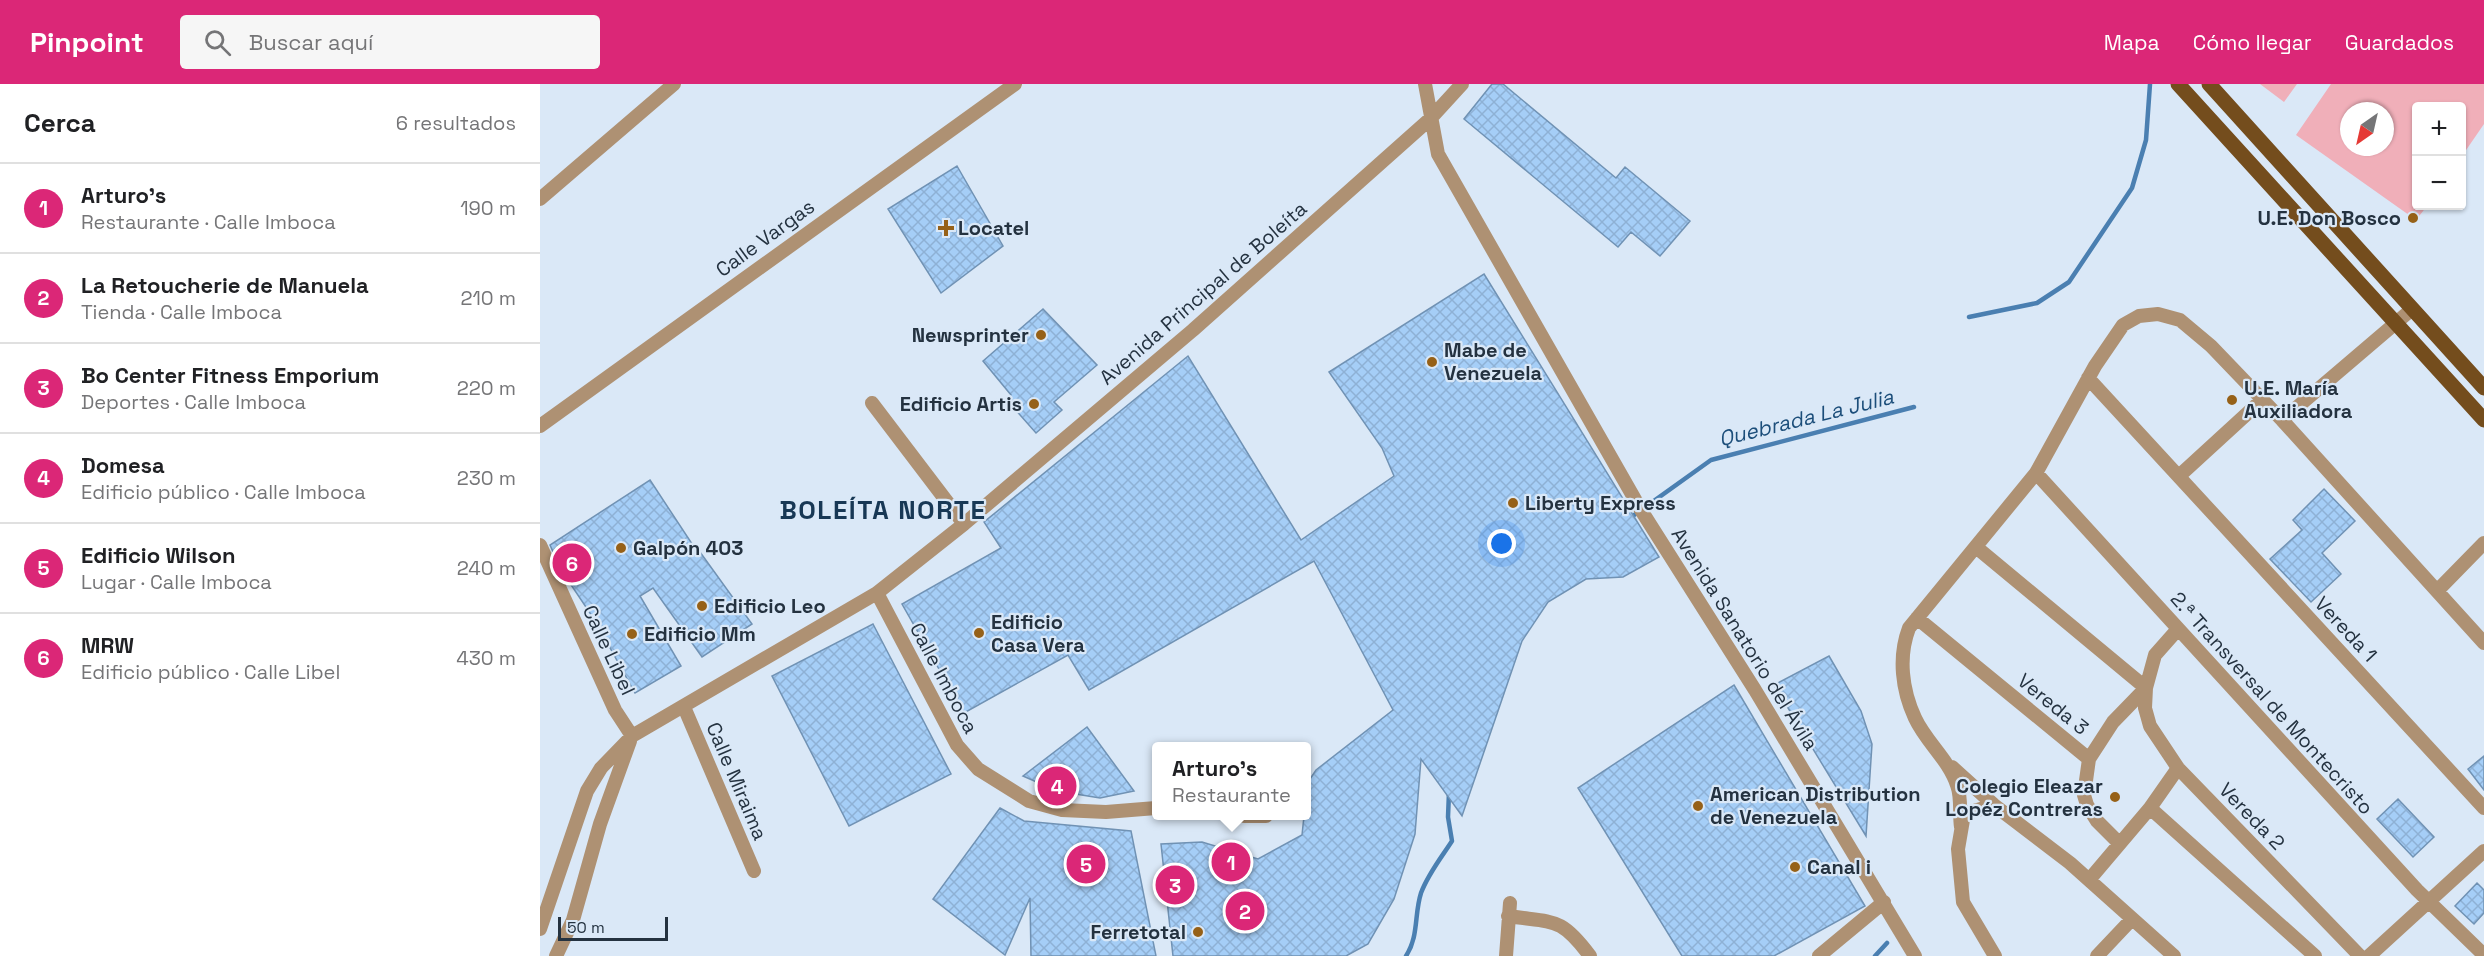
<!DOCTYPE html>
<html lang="es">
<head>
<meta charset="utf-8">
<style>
  :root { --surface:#fff; --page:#f6f6f6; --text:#202124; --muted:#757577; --line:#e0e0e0; --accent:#db2777 }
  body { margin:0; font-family:"Space Grotesk",sans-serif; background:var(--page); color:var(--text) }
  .controls { position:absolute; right:18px; top:18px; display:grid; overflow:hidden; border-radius:6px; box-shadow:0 2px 4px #0004 }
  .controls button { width:54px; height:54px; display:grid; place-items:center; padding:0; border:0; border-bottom:2px solid var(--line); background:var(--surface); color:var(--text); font:30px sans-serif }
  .compass { position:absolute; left:1800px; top:18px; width:54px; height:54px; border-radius:50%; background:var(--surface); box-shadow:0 2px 4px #0004; rotate:214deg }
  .scale { position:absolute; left:18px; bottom:15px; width:110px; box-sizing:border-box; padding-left:6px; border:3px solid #243240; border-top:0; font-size:16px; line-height:21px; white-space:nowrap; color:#243240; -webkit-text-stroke:4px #dae8f7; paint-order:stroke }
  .you { position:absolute; left:962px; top:460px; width:21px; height:21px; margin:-15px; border:4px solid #fff; border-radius:50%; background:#1a73e8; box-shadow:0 0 0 9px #1a73e833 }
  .badge { display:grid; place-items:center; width:39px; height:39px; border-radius:50%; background:var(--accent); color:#fff; font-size:20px; font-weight:700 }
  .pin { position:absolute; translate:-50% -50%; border:3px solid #fff; box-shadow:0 2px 6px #0006 }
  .popup { position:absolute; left:612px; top:658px; width:159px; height:78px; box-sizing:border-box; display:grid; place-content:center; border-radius:6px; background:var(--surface); filter:drop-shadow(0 2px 4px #0005); font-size:20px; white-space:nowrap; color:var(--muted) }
  .popup b { font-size:22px; color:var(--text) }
  .popup::after { content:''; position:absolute; left:50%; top:100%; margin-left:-12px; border:12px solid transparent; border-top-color:var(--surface) }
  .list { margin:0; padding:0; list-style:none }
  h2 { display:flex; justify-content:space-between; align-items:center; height:78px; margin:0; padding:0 24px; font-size:26px }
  h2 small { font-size:20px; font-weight:400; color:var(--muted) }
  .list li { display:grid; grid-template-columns:39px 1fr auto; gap:18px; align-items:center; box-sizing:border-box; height:90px; padding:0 24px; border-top:2px solid var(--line) }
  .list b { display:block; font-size:22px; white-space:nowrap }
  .list p { margin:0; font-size:20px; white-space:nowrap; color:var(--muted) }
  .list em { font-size:20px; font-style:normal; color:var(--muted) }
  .icon { flex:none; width:33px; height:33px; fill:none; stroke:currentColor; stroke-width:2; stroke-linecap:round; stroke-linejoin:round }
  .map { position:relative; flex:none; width:1944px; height:872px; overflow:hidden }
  header { display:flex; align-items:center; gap:36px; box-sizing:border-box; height:84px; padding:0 30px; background:var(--accent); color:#fff }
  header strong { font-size:28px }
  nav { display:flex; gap:33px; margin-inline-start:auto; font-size:21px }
  .search { width:420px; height:54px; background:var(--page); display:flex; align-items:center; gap:15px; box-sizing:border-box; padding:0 21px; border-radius:6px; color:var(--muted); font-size:22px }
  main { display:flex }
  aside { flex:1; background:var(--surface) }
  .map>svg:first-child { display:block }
  .park { fill:#f0afb9; fill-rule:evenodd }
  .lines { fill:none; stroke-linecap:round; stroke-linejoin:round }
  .stream { stroke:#4a7fb1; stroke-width:4.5 }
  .building { fill:url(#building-cross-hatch); stroke:#7092b4; stroke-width:1.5 }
  .minor { stroke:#ae9173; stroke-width:14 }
  .major { stroke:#744d1d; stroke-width:15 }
  .poi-dot { fill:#966118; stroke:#dae8f7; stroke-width:2 }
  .labels { text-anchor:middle; stroke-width:4.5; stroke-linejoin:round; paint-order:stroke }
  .poi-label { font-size:20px; font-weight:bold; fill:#243240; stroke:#dae8f7; text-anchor:start }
  .street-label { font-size:20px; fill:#243240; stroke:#dae8f7 }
  .water-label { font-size:21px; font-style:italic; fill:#1c4e7a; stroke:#dae8f7 }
  .district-label { font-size:26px; font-weight:bold; letter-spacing:1.5px; fill:#183855; stroke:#dae8f7 }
</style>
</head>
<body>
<header>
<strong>Pinpoint</strong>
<div class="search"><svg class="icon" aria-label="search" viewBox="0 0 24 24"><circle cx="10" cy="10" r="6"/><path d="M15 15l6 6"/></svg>Buscar aquí</div>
<nav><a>Mapa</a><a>Cómo llegar</a><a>Guardados</a></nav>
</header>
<main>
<aside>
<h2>Cerca<small>6 resultados</small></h2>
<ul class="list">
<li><span class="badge">1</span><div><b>Arturo's</b><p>Restaurante · Calle Imboca</p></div><em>190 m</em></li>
<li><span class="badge">2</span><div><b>La Retoucherie de Manuela</b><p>Tienda · Calle Imboca</p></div><em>210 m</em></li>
<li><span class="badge">3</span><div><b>Bo Center Fitness Emporium</b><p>Deportes · Calle Imboca</p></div><em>220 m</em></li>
<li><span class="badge">4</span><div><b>Domesa</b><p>Edificio público · Calle Imboca</p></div><em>230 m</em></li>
<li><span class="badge">5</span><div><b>Edificio Wilson</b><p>Lugar · Calle Imboca</p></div><em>240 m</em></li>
<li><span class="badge">6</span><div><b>MRW</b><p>Edificio público · Calle Libel</p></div><em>430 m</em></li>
</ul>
</aside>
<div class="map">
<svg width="1944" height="872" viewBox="0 0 1944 872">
  <defs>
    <pattern id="building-cross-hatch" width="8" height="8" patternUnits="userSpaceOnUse" patternTransform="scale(1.5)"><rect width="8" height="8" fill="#a5cef7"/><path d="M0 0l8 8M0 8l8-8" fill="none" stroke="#8eb1d5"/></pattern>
  </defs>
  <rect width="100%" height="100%" fill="#dae8f7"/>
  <path class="park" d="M1720,0H1757L1744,18Z
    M1791,0H1944V40L1922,72V22H1876V122H1887L1876,136L1756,51ZM1809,27H1845V63H1809Z"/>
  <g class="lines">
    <path class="stream" d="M1429,233L1497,219L1529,198L1592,104L1606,56L1610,0
      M1090,434L1171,376L1374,323
      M866,872C879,852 874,831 881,809C888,790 901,774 912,757L908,733L909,708
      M1335,872L1347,859"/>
  </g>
  <path class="building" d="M952,0H963L1076,94L1085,83L1150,137L1120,172L1091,148L1078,163L924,35Z
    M417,82L463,162L401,209L348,125Z
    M944,190L1119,473L1083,493L1046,495L1008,518L982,557L922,732L881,675L875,750L854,815L828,860L806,872H633L621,760L662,758L718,775L762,751L764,732H766V701L776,686L853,626L774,477L549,606L528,571L424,629L362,520L461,464L444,438L648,272L761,456L854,392L842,364L789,288Z
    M503,225L557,281L514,318L522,326L496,349L466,315L471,311L443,277Z
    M110,396L158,469L160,468L212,540L162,573L113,504L100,512L141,582L95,609L54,535L21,486L10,461Z
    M1784,405L1815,437L1782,469L1801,490L1771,518L1730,475L1762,446L1753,436Z
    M333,540L411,690L309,742L232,592Z
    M1289,572L1321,627L1332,660L1326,752L1234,601Z
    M1194,601L1325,822L1234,872H1142L1038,704Z
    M547,643L594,707L560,714L517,707L483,692Z
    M1944,672V706L1928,685Z
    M1858,715L1894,753L1873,773L1837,735Z
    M460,724L484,737L591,747L616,872H491L490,814L465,871L393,815Z
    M1937,799L1944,806V829L1934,840L1915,822Z"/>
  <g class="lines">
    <path class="minor" d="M885,0L898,70L1101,426L1215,606L1375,872
      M0,115L134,0
      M1548,294L1944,724
      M332,319L424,440
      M1742,336L1871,226
      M0,342L475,0
      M1496,389L1877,806L1944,871
      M1639,392L1722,316
      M0,461L75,626L92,652
      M1436,463L1606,604L1605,624L1610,642L1638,684L1820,872
      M1897,507L1944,459
      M337,509L417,661L438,685L489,717L522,726L566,728L616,724
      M1377,534L1549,675
      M144,623L214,787
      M1412,683L1454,721L1530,779L1634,872
      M1454,721L1424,730L1418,765L1423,818L1455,872
      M1610,724L1775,872
      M704,732H726
      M1421,743C1419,730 1422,714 1417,701C1409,676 1386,658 1375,634C1362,606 1358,573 1369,544L1496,389L1555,282L1583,241L1599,232L1618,230L1640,236L1671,262L1742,336L1944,559
      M1579,759L1557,737L1547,721L1544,711L1549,675L1573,638L1606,604L1615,571L1638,545
      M1549,796L1610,724L1638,684
      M968,832C1014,839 1020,832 1050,872
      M0,845L47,707L61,684L92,652L337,509L424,440L653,246L890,35L922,0
      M16,872L33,836L60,740L90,657
      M966,872L970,819
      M1279,872L1344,818
      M1557,872L1592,835
      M1829,872L1944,767"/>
    <path class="major" d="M1638,0L1944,336
      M1669,0L1944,304"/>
  </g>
  <g class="poi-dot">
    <circle cx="1873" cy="134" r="6"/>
    <path d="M403 135h6v6h6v6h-6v6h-6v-6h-6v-6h6z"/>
    <circle cx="501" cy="251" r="6"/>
    <circle cx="892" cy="278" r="6"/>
    <circle cx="1692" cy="316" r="6"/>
    <circle cx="494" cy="320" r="6"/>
    <circle cx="973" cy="419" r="6"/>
    <circle cx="81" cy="464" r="6"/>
    <circle cx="162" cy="522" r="6"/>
    <circle cx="439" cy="549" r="6"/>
    <circle cx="92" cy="550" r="6"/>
    <circle cx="1575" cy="713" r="6"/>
    <circle cx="1158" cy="722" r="6"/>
    <circle cx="1255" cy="783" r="6"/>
    <circle cx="658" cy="848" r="6"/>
  </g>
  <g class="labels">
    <g class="poi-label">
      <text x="1861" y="141" text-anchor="end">U.E. Don Bosco</text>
      <text x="418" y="151">Locatel</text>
      <text x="489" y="258" text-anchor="end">Newsprinter</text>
      <text x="904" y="273">Mabe de<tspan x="904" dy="23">Venezuela</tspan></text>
      <text x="1704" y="311">U.E. María<tspan x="1704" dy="23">Auxiliadora</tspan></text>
      <text x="482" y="327" text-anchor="end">Edificio Artis</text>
      <text x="985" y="426">Liberty Express</text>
      <text x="93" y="471">Galpón 403</text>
      <text x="174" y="529">Edificio Leo</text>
      <text x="451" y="545">Edificio<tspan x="451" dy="23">Casa Vera</tspan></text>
      <text x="104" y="557">Edificio Mm</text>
      <text x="1563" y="709" text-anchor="end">Colegio Eleazar<tspan x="1563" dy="23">Lopéz Contreras</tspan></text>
      <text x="1170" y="717">American Distribution<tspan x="1170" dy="23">de Venezuela</tspan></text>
      <text x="1267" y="790">Canal i</text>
      <text x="646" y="855" text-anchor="end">Ferretotal</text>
    </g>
    <g class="street-label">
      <text transform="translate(225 154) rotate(-36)" y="7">Calle Vargas</text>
      <text transform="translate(663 209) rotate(-41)" y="7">Avenida Principal de Boleíta</text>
      <text transform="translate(1806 545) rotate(47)" y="7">Vereda 1</text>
      <text transform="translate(1205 555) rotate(58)" y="7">Avenida Sanatorio del Ávila</text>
      <text transform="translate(69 566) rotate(65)" y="7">Calle Libel</text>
      <text transform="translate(404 594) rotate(62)" y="7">Calle Imboca</text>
      <text transform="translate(1732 619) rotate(48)" y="7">2.ª Transversal de Montecristo</text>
      <text transform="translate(1513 620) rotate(39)" y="7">Vereda 3</text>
      <text transform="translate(197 697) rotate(67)" y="7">Calle Miraima</text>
      <text transform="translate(1712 732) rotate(46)" y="7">Vereda 2</text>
    </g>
    <g class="water-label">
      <text transform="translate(1266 334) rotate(-14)" y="7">Quebrada La Julia</text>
    </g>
    <g class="district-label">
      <text x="343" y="435">BOLEÍTA NORTE</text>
    </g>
  </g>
</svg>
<div class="controls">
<button>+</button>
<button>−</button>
</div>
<svg class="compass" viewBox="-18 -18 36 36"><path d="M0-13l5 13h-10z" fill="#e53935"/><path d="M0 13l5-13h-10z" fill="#757577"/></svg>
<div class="scale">50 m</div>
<div class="you"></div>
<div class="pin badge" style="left:691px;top:778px">1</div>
<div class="popup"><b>Arturo's</b>Restaurante</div>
<div class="pin badge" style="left:705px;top:827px">2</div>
<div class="pin badge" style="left:635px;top:801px">3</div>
<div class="pin badge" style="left:517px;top:702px">4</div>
<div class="pin badge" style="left:546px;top:780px">5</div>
<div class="pin badge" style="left:32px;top:479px">6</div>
</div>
</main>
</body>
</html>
